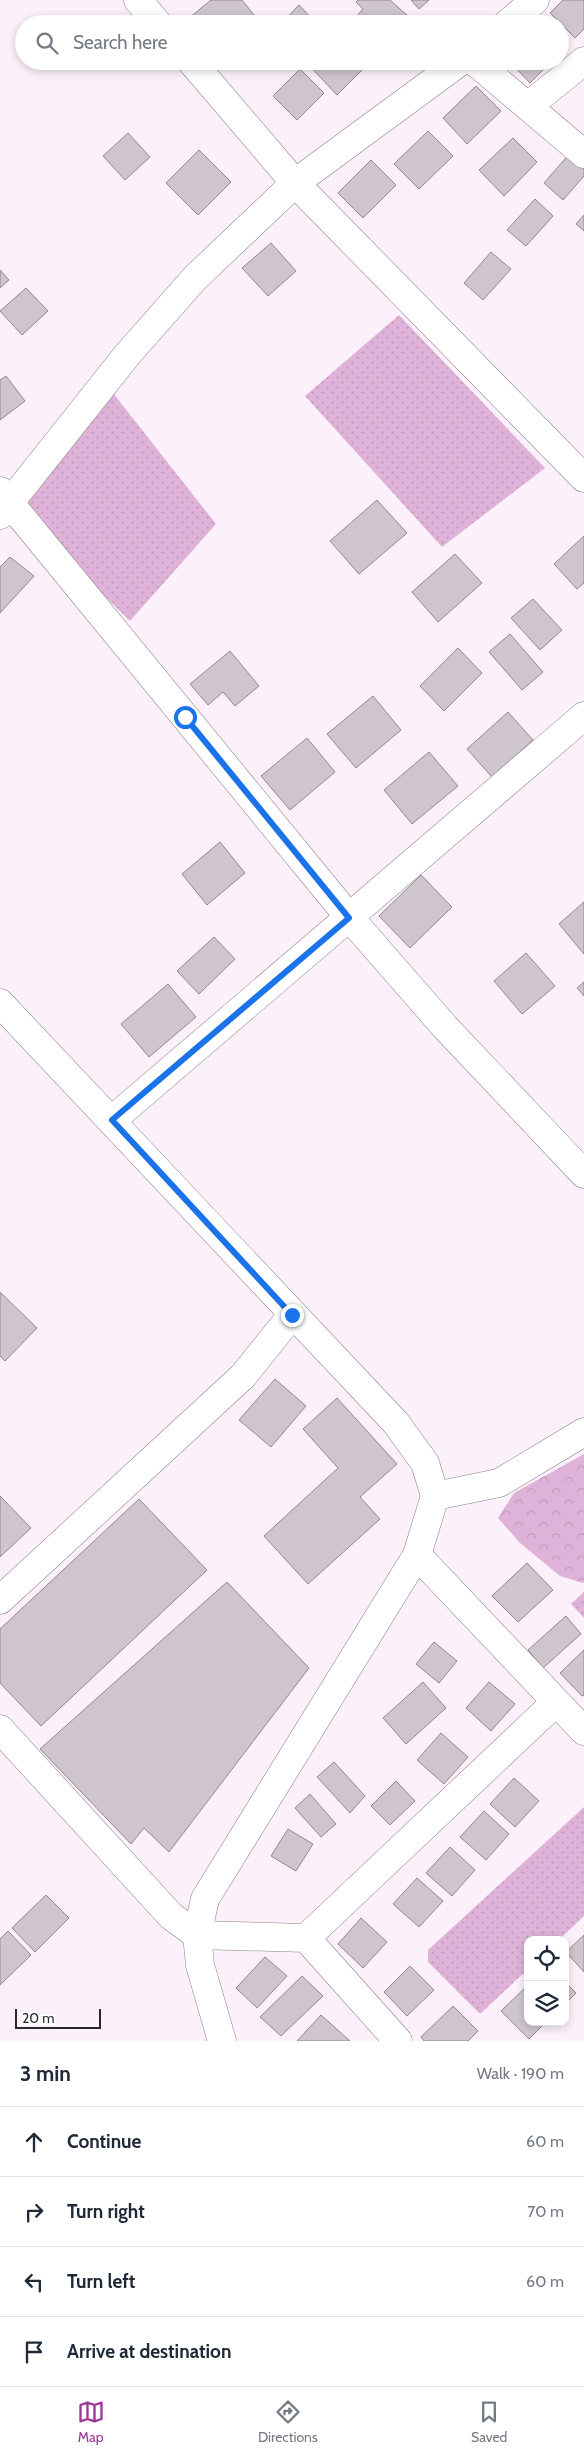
<!DOCTYPE html>
<html lang="en">
<head>
<meta charset="utf-8">
<style>
  :root { --surface:#fff; --page:#f6f6f7; --text:#1f2937; --muted:#747a83; --line:#e0e1e3; --accent:#9e3698 }
  body { margin:0; font-family:Cabin,sans-serif; background:var(--page); color:var(--text) }
  .controls { position:absolute; right:15px; bottom:15px; display:grid; overflow:hidden; border-radius:10px; box-shadow:0 2px 8px #0003 }
  .controls button { width:45px; height:45px; display:grid; place-items:center; padding:0; border:0; border-bottom:1px solid var(--line); background:var(--surface); color:var(--text); font:25px sans-serif }
  .scale { position:absolute; left:15px; bottom:12px; width:86px; box-sizing:border-box; padding-left:5px; border:2px solid #2a272a; border-top:0; font-size:14px; line-height:18px; white-space:nowrap; color:#2a272a; -webkit-text-stroke:4px #fff; paint-order:stroke }
  .stop { position:absolute; width:15px; height:15px; margin:-11px; border:4px solid #1a73e8; border-radius:50%; background:#fff }
  .stop.end { background:#1a73e8; border-color:#fff; box-shadow:0 1px 5px #0008 }
  .list { margin:0; padding:0; list-style:none }
  h2 { display:flex; justify-content:space-between; align-items:center; height:65px; margin:0; padding:0 20px; font-size:21px }
  h2 small { font-size:16px; font-weight:400; color:var(--muted) }
  .list li { display:grid; grid-template-columns:32px 1fr auto; gap:15px; align-items:center; box-sizing:border-box; height:70px; padding:0 20px; border-top:1px solid var(--line) }
  .list b { display:block; font-size:19px; white-space:nowrap }
  .list em { font-size:16px; font-style:normal; color:var(--muted) }
  .icon { flex:none; width:28px; height:28px; fill:none; stroke:currentColor; stroke-width:2; stroke-linecap:round; stroke-linejoin:round }
  .map { position:relative; flex:none; width:584px; height:2041px; overflow:hidden }
  .search { position:absolute; background:var(--surface); box-shadow:0 2px 8px #0003; left:15px; right:15px; top:15px; height:55px; display:flex; align-items:center; gap:12px; box-sizing:border-box; padding:0 18px; border-radius:28px; color:var(--muted); font-size:19px }
  .sheet { height:345px; background:var(--surface) }
  nav { display:flex; justify-content:space-around; align-items:center; box-sizing:border-box; height:70px; border-top:1px solid var(--line); background:var(--surface); font-size:14px; color:var(--muted) }
  nav a { display:grid; justify-items:center; gap:2px }
  nav .on { color:var(--accent) }
  .map>svg:first-child { display:block }
  .grass { fill:url(#grass-dots) }
  .forest { fill:url(#forest-crowns) }
  .building { fill:#cfc5ce; stroke:#918890 }
  .lines { fill:none; stroke-linecap:round; stroke-linejoin:round }
  .minor-casing { stroke:#887e86; stroke-width:29 }
  .minor { stroke:#fff; stroke-width:28 }
  .route { stroke:#1a73e8; stroke-width:6 }
</style>
</head>
<body>
<div class="map">
<svg width="584" height="2041" viewBox="0 0 584 2041">
  <defs>
    <pattern id="grass-dots" width="8" height="8" patternUnits="userSpaceOnUse" patternTransform="scale(1.25)"><rect width="8" height="8" fill="#dfb3d9"/><path d="M2 2h.1M6 6h.1" fill="none" stroke="#c09aba" stroke-width="1.8" stroke-linecap="round"/></pattern>
    <pattern id="forest-crowns" width="20" height="18" patternUnits="userSpaceOnUse" patternTransform="scale(1.25)"><rect width="20" height="18" fill="#dfb3d9"/><path d="M2 6a3 3 0 1 1 6 0M12 15a3 3 0 1 1 6 0" fill="none" stroke="#c09aba"/></pattern>
  </defs>
  <rect width="100%" height="100%" fill="#fcf1fa"/>
  <path class="grass" d="M399,315L545,468L442,547L305,396Z
    M113,393L216,524L130,621L10,503Z
    M584,1592V1618L571,1604Z
    M584,1807V1916L559,1940H528V1969L480,2014L428,1962V1950Z"/>
  <path class="forest" d="M584,1454V1582L583,1583L560,1576L520,1543L498,1518L514,1493Z"/>
  <path class="building" d="M211,0H242L254,15L244,24H194L189,18Z
    M358,0H390L408,16L401,24H355L352,21L363,9L356,2Z
    M411,0H429L419,9Z
    M563,0H584V29L575,38L550,13Z
    M299,5L317,24H281Z
    M305,61H371L337,95Z
    M509,61H552L530,83Z
    M300,69L324,93L297,120L273,96Z
    M476,86L501,111L467,144L443,118Z
    M428,131L453,156L419,189L394,164Z
    M128,133L150,157L125,180L103,156Z
    M513,138L537,162L504,196L479,170Z
    M199,150L231,182L198,215L166,183Z
    M571,152L584,163V176L563,200L544,183Z
    M371,160L396,185L363,218L338,193Z
    M535,199L553,216L526,246L507,230Z
    M584,215V231L576,224Z
    M271,243L296,271L268,296L242,268Z
    M491,252L511,269L483,300L464,283Z
    M0,270L9,280L0,288Z
    M26,288L48,311L22,335L0,311Z
    M6,376L25,401L0,420V380Z
    M377,500L407,533L359,574L330,541Z
    M584,536V583L577,589L554,564Z
    M455,554L482,583L438,622L412,592Z
    M10,557L34,576L0,613V567Z
    M533,599L562,630L540,650L511,618Z
    M510,634L543,672L522,690L489,652Z
    M458,648L482,673L444,711L420,686Z
    M230,651L259,686L235,706L223,692L208,705L190,684Z
    M373,696L401,730L356,768L327,734Z
    M508,712L533,740L492,777L467,749Z
    M307,738L335,772L290,810L261,776Z
    M429,752L458,786L412,824L384,790Z
    M220,842L245,873L207,905L182,874Z
    M421,875L452,907L410,948L379,916Z
    M584,902V954L559,924Z
    M214,937L235,959L199,994L177,971Z
    M526,953L555,986L522,1014L494,981Z
    M584,982V996L577,988Z
    M168,984L196,1017L149,1057L121,1024Z
    M0,1292L37,1328L5,1361L0,1356Z
    M275,1379L306,1406L271,1447L239,1420Z
    M337,1398L397,1464L360,1497L380,1519L308,1584L264,1536L338,1468L303,1429Z
    M0,1496L31,1528L0,1557Z
    M139,1499L207,1570L41,1726L0,1683V1629Z
    M527,1563L553,1590L518,1622L492,1596Z
    M227,1582L309,1668L169,1852L144,1828L131,1844L40,1749Z
    M566,1616L581,1634L543,1668L528,1650Z
    M434,1642L457,1661L439,1683L416,1664Z
    M584,1650V1695L582,1696L560,1673Z
    M423,1682L446,1708L406,1744L383,1718Z
    M489,1682L515,1704L491,1731L466,1708Z
    M441,1733L468,1757L444,1784L417,1760Z
    M334,1762L365,1796L350,1813L317,1777Z
    M514,1778L539,1801L515,1827L490,1804Z
    M396,1781L415,1801L390,1825L371,1806Z
    M310,1794L336,1824L321,1837L295,1808Z
    M484,1811L509,1834L486,1860L460,1837Z
    M288,1829L313,1844L296,1871L271,1856Z
    M450,1847L475,1870L452,1896L426,1873Z
    M417,1878L443,1901L419,1927L393,1904Z
    M46,1895L69,1918L35,1952L12,1928Z
    M361,1918L387,1942L363,1968L338,1944Z
    M8,1931L31,1955L0,1985V1939Z
    M584,1935V1972L566,1952Z
    M265,1957L287,1976L257,2008L236,1988Z
    M410,1966L434,1990L407,2016L384,1992Z
    M302,1976L323,1996L281,2036L260,2017Z
    M565,1982L576,1993L565,2004Z
    M528,1985V2022H546L529,2039L501,2011Z
    M453,2006L478,2031L468,2041H424L421,2037Z
    M321,2015L350,2041H297Z"/>
  <g class="lines">
    <g class="minor-casing">
      <path id="minor" d="M138,0L158,24
        M507,24L535,0
        M191,61L295,183L584,478
        M474,61L584,154
        M528,106L584,61
        M0,491L349,917L445,1027L584,1174
        M0,515L127,355L195,278L295,183L461,61
        M0,1003L396,1423L425,1463L435,1496L417,1555L205,1899L197,1935L200,1965L222,2041
        M112,1120L584,716
        M435,1496L499,1483L584,1432
        M417,1555L584,1731
        M0,1600L243,1376L292,1315
        M0,1729L171,1916L197,1935L306,1938L556,1702
        M306,1938L398,2041"/>
    </g>
    <use href="#minor" class="minor"/>
  </g>
  <g class="lines">
    <path class="route" d="M185,717L349,918L112,1120L292,1315"/>
  </g>
</svg>
<div class="controls">
<button><svg class="icon" aria-label="locate" viewBox="0 0 24 24"><circle cx="12" cy="12" r="6"/><path d="M12 2v4M12 18v4M2 12h4M18 12h4"/></svg></button>
<button><svg class="icon" aria-label="layers" viewBox="0 0 24 24"><path d="M12 4l9 5-9 5-9-5zM3 14l9 5 9-5"/></svg></button>
</div>
<div class="scale">20 m</div>
<div class="stop" style="left:185px;top:717px"></div>
<div class="stop end" style="left:292px;top:1315px"></div>
<div class="search"><svg class="icon" aria-label="search" viewBox="0 0 24 24"><circle cx="10" cy="10" r="6"/><path d="M15 15l6 6"/></svg>Search here</div>
</div>
<section class="sheet">
<h2>3 min<small>Walk · 190 m</small></h2>
<ul class="list">
<li><svg class="icon" aria-label="ahead" viewBox="0 0 24 24"><path d="M12 20V5M6 11l6-6 6 6"/></svg><div><b>Continue</b></div><em>60 m</em></li>
<li><svg class="icon" aria-label="right" viewBox="0 0 24 24"><path d="M7 20v-9h11M14 6l5 5-5 5"/></svg><div><b>Turn right</b></div><em>70 m</em></li>
<li><svg class="icon" aria-label="left" viewBox="0 0 24 24"><path d="M17 20v-9H6M10 6l-5 5 5 5"/></svg><div><b>Turn left</b></div><em>60 m</em></li>
<li><svg class="icon" aria-label="arrive" viewBox="0 0 24 24"><path d="M6 21V4h12l-3 4 3 4H6"/></svg><div><b>Arrive at destination</b></div></li>
</ul>
</section>
<nav>
<a class="on"><svg class="icon" aria-label="map" viewBox="0 0 24 24"><path d="M3 6l6-2 6 2 6-2v14l-6 2-6-2-6 2zM9 4v14M15 6v14"/></svg>Map</a>
<a><svg class="icon" aria-label="directions" viewBox="0 0 24 24"><path d="M12 3l9 9-9 9-9-9zM9 14v-3h6M13 9l2 2-2 2"/></svg>Directions</a>
<a><svg class="icon" aria-label="saved" viewBox="0 0 24 24"><path d="M7 4h10v16l-5-4-5 4z"/></svg>Saved</a>
</nav>
</body>
</html>
